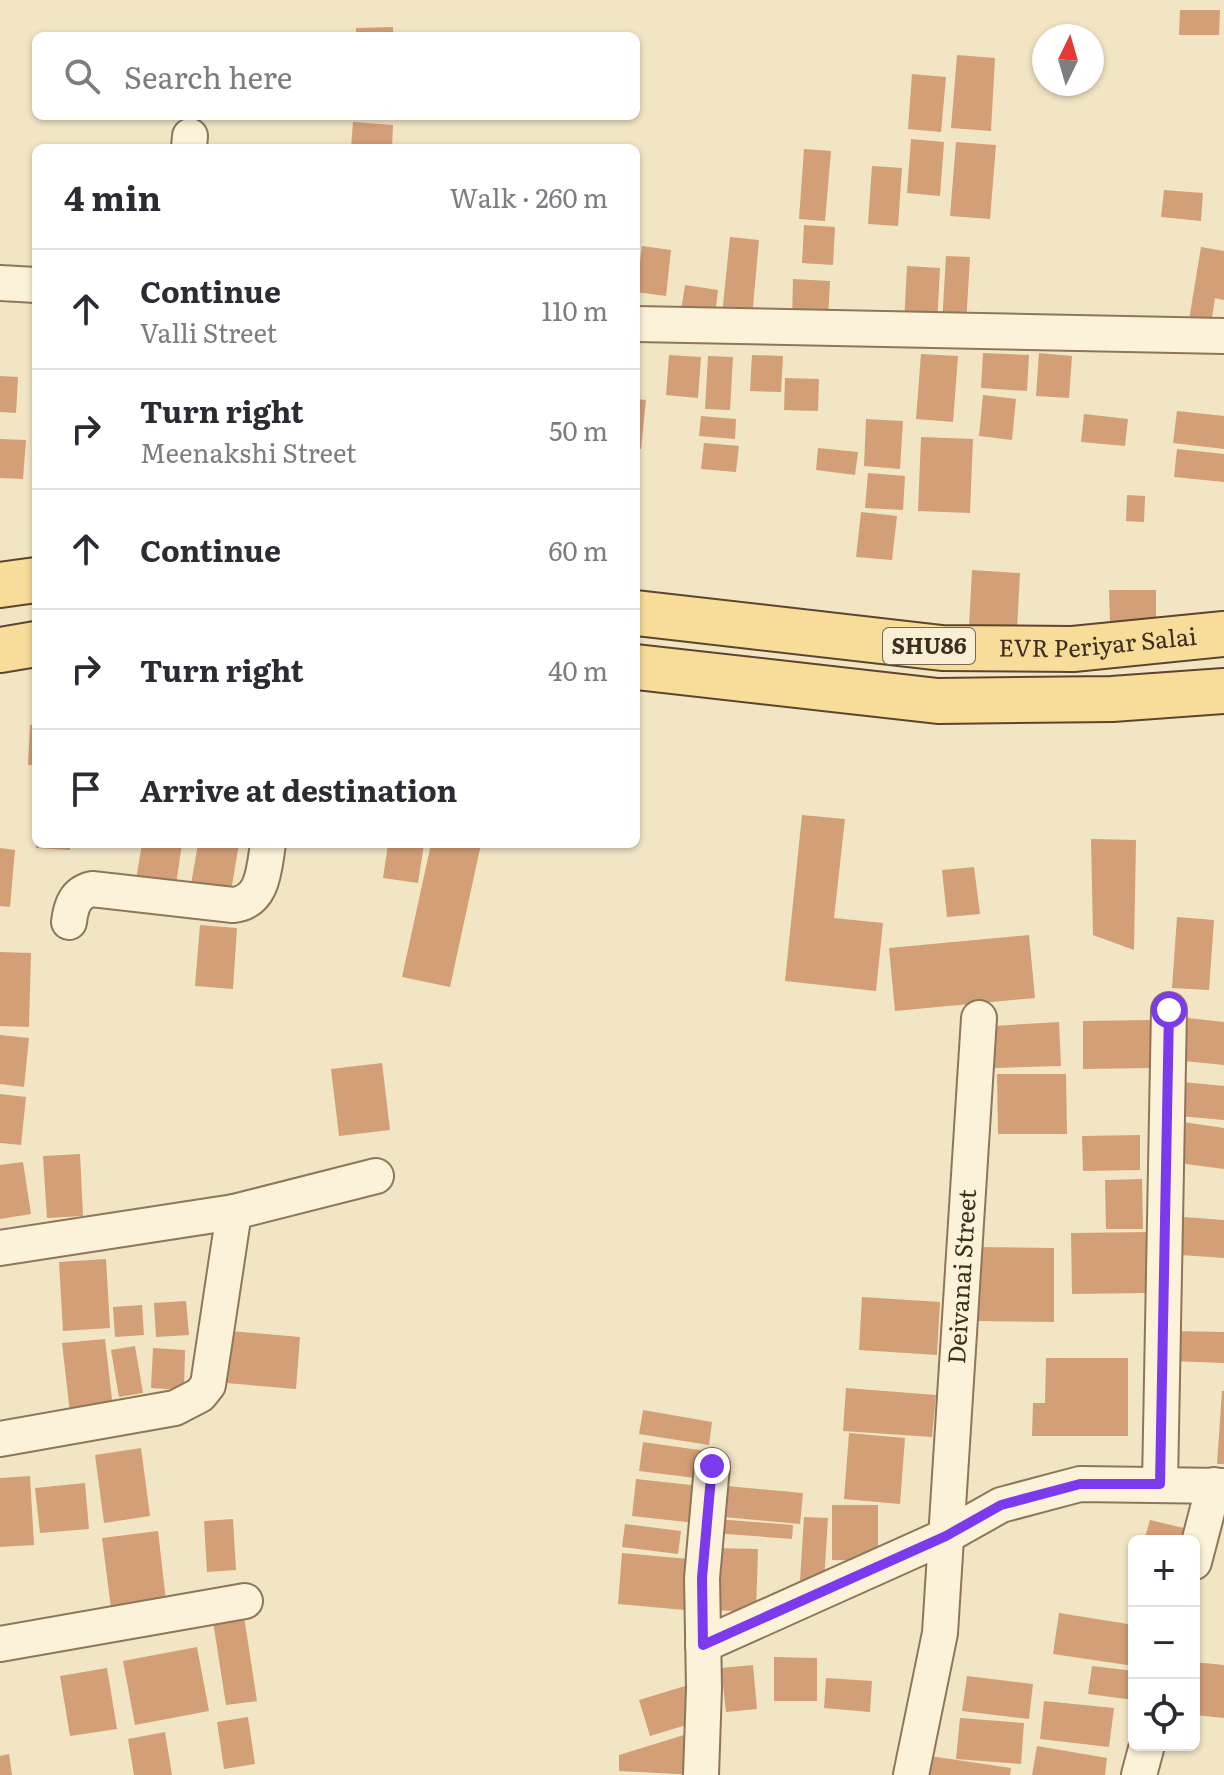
<!DOCTYPE html>
<html lang="en">
<head>
<meta charset="utf-8">
<style>
  :root { --surface:#fff; --page:#f2f2f3; --text:#2b2b33; --muted:#7c7c81; --line:#e1e1e2 }
  body { margin:0; font-family:Literata,serif; background:var(--page); color:var(--text) }
  .controls { position:absolute; right:24px; bottom:24px; display:grid; overflow:hidden; border-radius:12px; box-shadow:0 2px 6px #0004 }
  .controls button { width:72px; height:72px; display:grid; place-items:center; padding:0; border:0; border-bottom:2px solid var(--line); background:var(--surface); color:var(--text); font:40px sans-serif }
  .compass { position:absolute; left:1032px; top:24px; width:72px; height:72px; border-radius:50%; background:var(--surface); box-shadow:0 2px 6px #0004; rotate:5deg }
  .stop { position:absolute; width:24px; height:24px; margin:-18px; border:6px solid #7c3aed; border-radius:50%; background:#fff }
  .stop.end { background:#7c3aed; border-color:#fff; box-shadow:0 2px 8px #0008 }
  .list { margin:0; padding:0; list-style:none }
  h2 { display:flex; justify-content:space-between; align-items:center; height:104px; margin:0; padding:0 32px; font-size:34px }
  h2 small { font-size:26px; font-weight:400; color:var(--muted) }
  .list li { display:grid; grid-template-columns:52px 1fr auto; gap:24px; align-items:center; box-sizing:border-box; height:120px; padding:0 32px; border-top:2px solid var(--line) }
  .list b { display:block; font-size:30px; white-space:nowrap }
  .list p { margin:0; font-size:26px; white-space:nowrap; color:var(--muted) }
  .list em { font-size:26px; font-style:normal; color:var(--muted) }
  .icon { flex:none; width:44px; height:44px; fill:none; stroke:currentColor; stroke-width:2; stroke-linecap:round; stroke-linejoin:round }
  .map { position:relative; flex:none; width:1224px; height:1775px; overflow:hidden }
  .search { position:absolute; background:var(--surface); box-shadow:0 2px 6px #0004; left:32px; top:32px; width:608px; height:88px; display:flex; align-items:center; gap:20px; box-sizing:border-box; padding:0 28px; border-radius:12px; color:var(--muted); font-size:30px }
  .panel { position:absolute; background:var(--surface); box-shadow:0 2px 6px #0004; left:32px; top:144px; width:608px; height:704px; border-radius:12px }
  .map>svg:first-child { display:block }
  .building { fill:#d39f77 }
  .lines { fill:none; stroke-linecap:round; stroke-linejoin:round }
  .minor-casing { stroke:#8e7659; stroke-width:38 }
  .primary-casing { stroke:#5c442d; stroke-width:48 }
  .minor { stroke:#fbf2d9; stroke-width:34 }
  .primary { stroke:#f7dc9a; stroke-width:44 }
  .route { stroke:#7c3aed; stroke-width:10 }
  .labels { text-anchor:middle; stroke-width:7; stroke-linejoin:round; paint-order:stroke }
  .shield { fill:#f8efd5; stroke:#756855; stroke-width:2 }
  .shield-label { font-size:22px; font-weight:bold; fill:#3d2e1e }
  .street-label { font-size:24px; fill:#3d2e1e; stroke:#f8efd5 }
</style>
</head>
<body>
<div class="map">
<svg width="1224" height="1775" viewBox="0 0 1224 1775">
  <rect width="100%" height="100%" fill="#f2e5c4"/>
  <path class="building" d="M1180,10H1220L1219,35H1179Z
    M393,27V36H356V28Z
    M957,55L995,58L991,131L951,128Z
    M912,74L946,77L941,132L908,129Z
    M353,122L393,125L392,148H351Z
    M911,139L944,142L940,196L907,193Z
    M956,142L996,145L990,219L950,216Z
    M804,149L831,151L825,221L799,219Z
    M872,166L902,168L898,226L868,224Z
    M1164,190L1203,193L1201,221L1161,217Z
    M804,225L835,227L833,265L802,263Z
    M730,237L759,240L752,318L722,315Z
    M642,246L671,250L666,296L636,292Z
    M1201,247L1224,251V300L1215,298L1210,330L1188,326Z
    M946,256L970,257L966,325L942,323Z
    M907,266L940,268L937,326L904,324Z
    M793,279L830,281L828,321L792,319Z
    M685,285L718,290L715,315L681,310Z
    M983,353L1029,355L1027,391L981,388Z
    M1039,353L1072,356L1069,398L1036,396Z
    M921,354L958,356L953,422L916,419Z
    M669,355L701,357L698,398L666,395Z
    M752,355L783,356L781,392L750,391Z
    M708,356L733,357L730,410L705,409Z
    M0,376L18,377L16,413L0,412Z
    M785,378L819,379L818,411L784,410Z
    M983,395L1016,399L1012,440L979,436Z
    M636,399L646,400L641,449H636Z
    M1177,411L1224,416V449L1173,443Z
    M1084,414L1128,419L1125,446L1081,442Z
    M701,416L736,419L735,439L699,436Z
    M866,419L903,421L900,469L864,466Z
    M921,437L973,439L970,513L918,511Z
    M0,439L26,440L23,479L0,478Z
    M704,443L739,446L736,472L701,469Z
    M818,448L858,452L855,475L816,470Z
    M1177,449L1224,454V482L1174,477Z
    M868,473L905,476L903,510L865,508Z
    M1127,495L1145,496L1144,522L1126,521Z
    M861,512L897,516L892,560L856,557Z
    M972,570L1020,573L1017,629L969,626Z
    M1109,590H1156V622H1110Z
    M30,725H36V765H28Z
    M802,815L845,819L834,918L883,923L876,991L785,981Z
    M1091,839L1136,840L1134,950L1093,935Z
    M36,844H70V850L36,848Z
    M142,844H182L175,891L135,885Z
    M198,844H239L230,897L190,890Z
    M388,844H424L418,883L383,878Z
    M431,844H481L450,987L402,977Z
    M0,848L15,850L10,907L0,906Z
    M974,867L980,914L947,917L942,870Z
    M1177,917L1214,920L1209,990L1172,988Z
    M200,925L237,928L233,989L195,986Z
    M1029,935L1035,998L895,1011L889,948Z
    M0,952L31,953L29,1027L0,1026Z
    M1188,1018L1224,1022V1065L1184,1061Z
    M1152,1020V1068L1083,1069V1021Z
    M1059,1022L1061,1066L994,1068L993,1026Z
    M0,1035L29,1038L24,1087L0,1084Z
    M382,1063L390,1130L339,1136L331,1069Z
    M997,1074H1066L1067,1134H998Z
    M1183,1082L1224,1086V1120L1179,1116Z
    M0,1094L26,1097L21,1145L0,1143Z
    M1183,1122L1224,1128V1169L1178,1163Z
    M1140,1135V1170L1083,1171L1082,1136Z
    M80,1154L83,1216L47,1218L43,1156Z
    M23,1162L31,1214L0,1219V1165Z
    M1142,1179L1143,1229H1106L1105,1180Z
    M1184,1217L1224,1220V1258L1181,1255Z
    M1150,1232V1293L1072,1294L1071,1233Z
    M976,1247L1054,1248V1322L976,1321Z
    M106,1259L110,1328L63,1331L59,1262Z
    M862,1297L940,1302L937,1355L859,1350Z
    M186,1301L189,1335L156,1337L154,1303Z
    M142,1305L144,1335L115,1337L113,1307Z
    M230,1331L300,1337L296,1389L226,1383Z
    M1171,1331L1224,1332V1363L1171,1361Z
    M105,1339L113,1408L70,1413L62,1343Z
    M135,1346L143,1393L119,1397L111,1350Z
    M153,1348L185,1350L184,1390L151,1388Z
    M1046,1358H1128V1436H1032L1033,1403H1045Z
    M846,1388L936,1395L932,1437L843,1431Z
    M1222,1391H1224V1464H1217Z
    M643,1410L712,1422L709,1445L639,1434Z
    M849,1433L905,1438L900,1504L844,1499Z
    M643,1442L706,1451L703,1479L639,1471Z
    M141,1448L150,1516L104,1523L95,1455Z
    M30,1476L34,1545L0,1547V1478Z
    M636,1479L700,1486L696,1523L632,1516Z
    M85,1483L89,1529L40,1533L35,1488Z
    M727,1486L803,1493L800,1524L724,1517Z
    M832,1505H878V1561L832,1560Z
    M804,1517L828,1518L824,1582L800,1581Z
    M233,1519L236,1570L207,1572L204,1521Z
    M715,1519L793,1525L792,1539L713,1533Z
    M1150,1520L1188,1529L1185,1541H1144Z
    M625,1524L681,1531L678,1554L622,1547Z
    M158,1531L166,1601L111,1608L102,1538Z
    M713,1548L758,1549L756,1612L711,1610Z
    M622,1553L689,1559L685,1610L618,1604Z
    M243,1610L257,1701L226,1705L212,1615Z
    M1059,1613L1134,1625V1666L1053,1654Z
    M197,1647L209,1711L135,1725L123,1661Z
    M774,1657L817,1658V1701H774Z
    M1194,1662L1224,1665V1718L1194,1715Z
    M753,1665L757,1709L726,1712L721,1668Z
    M1092,1666L1134,1671V1700L1088,1694Z
    M107,1668L117,1729L70,1736L60,1676Z
    M967,1676L1033,1684L1029,1719L962,1711Z
    M826,1678L872,1681L870,1712L824,1708Z
    M685,1686L696,1722L650,1736L639,1700Z
    M1044,1701L1114,1708L1109,1747L1040,1739Z
    M248,1717L255,1764L224,1769L217,1722Z
    M960,1718L1024,1723L1021,1764L956,1759Z
    M697,1731V1775L619,1771V1755Z
    M165,1732L172,1775H134L128,1739Z
    M1037,1746L1107,1758L1105,1775H1032Z
    M9,1754L12,1775H0V1756Z
    M923,1755L1011,1768L1010,1775H920Z"/>
  <g class="lines">
    <g class="minor-casing">
      <g id="minor">
        <path d="M189,148L190,136"/>
        <path d="M0,283L36,285"/>
        <path d="M636,324L1224,336"/>
        <path d="M69,922C71,906 75,893 92,889L233,905C264,902 264,868 268,844"/>
        <path d="M0,1248L234,1212L376,1176"/>
        <path d="M0,1439L175,1408L200,1395L208,1385L234,1212"/>
        <path d="M1160,1484L1169,1010"/>
        <path d="M1194,1562L1214,1485"/>
        <path d="M0,1644L245,1601"/>
        <path d="M703,1645L946,1536L1001,1505L1080,1484L1224,1486"/>
        <path d="M701,1775L704,1688L702,1578L712,1466"/>
        <path id="s1" d="M911,1775L940,1633L979,1018"/>
        <path d="M1139,1775L1147,1745"/>
      </g>
    </g>
    <g class="primary-casing">
      <g id="primary">
        <path d="M0,585L36,580"/>
        <path id="s2" d="M636,613L942,648L1073,649L1224,634"/>
        <path d="M0,650L36,644"/>
        <path d="M636,667L938,701L1112,699L1224,691"/>
      </g>
    </g>
    <use href="#minor" class="minor"/>
    <use href="#primary" class="primary"/>
  </g>
  <g class="lines">
    <path class="route" d="M712,1466L702,1578L703,1645L946,1536L1001,1505L1080,1484H1160L1169,1010"/>
  </g>
  <g class="labels">
    <rect class="shield" x="883" y="628" width="92" height="36" rx="6"/>
    <g class="shield-label">
      <text x="929" y="654">SHU86</text>
    </g>
    <g class="street-label">
      <text dy="8" stroke="none"><textPath href="#s2" startOffset="464">EVR Periyar Salai</textPath></text>
      <text dy="8" stroke="none"><textPath href="#s1" startOffset="502">Deivanai Street</textPath></text>
    </g>
  </g>
</svg>
<div class="controls">
<button>+</button>
<button>−</button>
<button><svg class="icon" aria-label="locate" viewBox="0 0 24 24"><circle cx="12" cy="12" r="6"/><path d="M12 2v4M12 18v4M2 12h4M18 12h4"/></svg></button>
</div>
<svg class="compass" viewBox="-18 -18 36 36"><path d="M0-13l5 13h-10z" fill="#e53935"/><path d="M0 13l5-13h-10z" fill="#7c7c81"/></svg>
<div class="stop" style="left:1169px;top:1010px"></div>
<div class="stop end" style="left:712px;top:1466px"></div>
<div class="search"><svg class="icon" aria-label="search" viewBox="0 0 24 24"><circle cx="10" cy="10" r="6"/><path d="M15 15l6 6"/></svg>Search here</div>
<section class="panel">
<h2>4 min<small>Walk · 260 m</small></h2>
<ul class="list">
<li><svg class="icon" aria-label="ahead" viewBox="0 0 24 24"><path d="M12 20V5M6 11l6-6 6 6"/></svg><div><b>Continue</b><p>Valli Street</p></div><em>110 m</em></li>
<li><svg class="icon" aria-label="right" viewBox="0 0 24 24"><path d="M7 20v-9h11M14 6l5 5-5 5"/></svg><div><b>Turn right</b><p>Meenakshi Street</p></div><em>50 m</em></li>
<li><svg class="icon" aria-label="ahead" viewBox="0 0 24 24"><path d="M12 20V5M6 11l6-6 6 6"/></svg><div><b>Continue</b></div><em>60 m</em></li>
<li><svg class="icon" aria-label="right" viewBox="0 0 24 24"><path d="M7 20v-9h11M14 6l5 5-5 5"/></svg><div><b>Turn right</b></div><em>40 m</em></li>
<li><svg class="icon" aria-label="arrive" viewBox="0 0 24 24"><path d="M6 21V4h12l-3 4 3 4H6"/></svg><div><b>Arrive at destination</b></div></li>
</ul>
</section>
</div>
</body>
</html>
